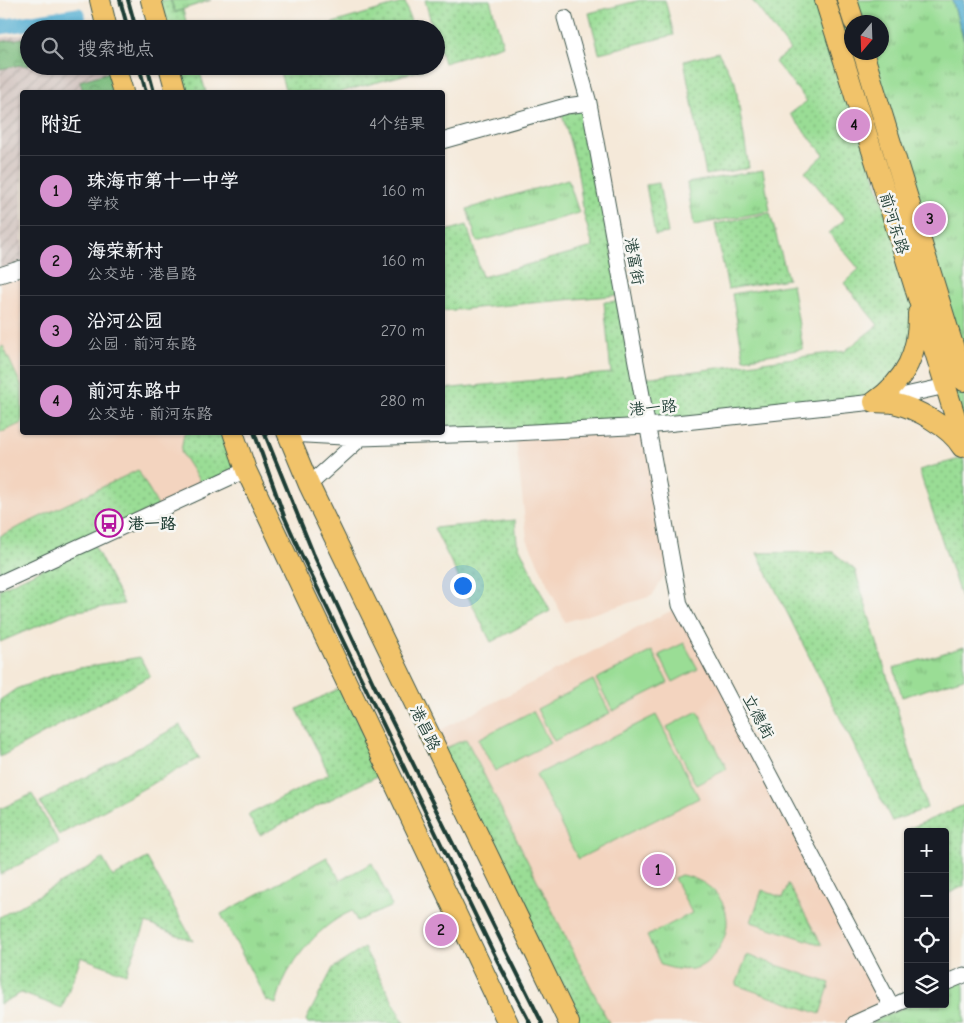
<!DOCTYPE html>
<html lang="zh">
<head>
<meta charset="utf-8">
<style>
  :root { --surface:#171b24; --page:#242831; --text:#f1f3f6; --muted:#9ea1a6; --line:#363941; --accent:#d690ce }
  body { margin:0; font-family:"Comic Neue","LXGW WenKai TC",sans-serif; background:var(--page); color:var(--text) }
  .controls { position:absolute; right:15px; bottom:15px; display:grid; overflow:hidden; border-radius:5px; box-shadow:0 1px 4px #0004 }
  .controls button { width:45px; height:45px; display:grid; place-items:center; padding:0; border:0; border-bottom:1px solid var(--line); background:var(--surface); color:var(--text); font:25px sans-serif }
  .compass { position:absolute; left:844px; top:15px; width:45px; height:45px; border-radius:50%; background:var(--surface); box-shadow:0 1px 4px #0004; rotate:199deg }
  .you { position:absolute; left:462px; top:585px; width:18px; height:18px; margin:-12px; border:4px solid #fff; border-radius:50%; background:#1a73e8; box-shadow:0 0 0 8px #1a73e833 }
  .badge { display:grid; place-items:center; width:32px; height:32px; border-radius:50%; background:var(--accent); color:#111; font-size:16px; font-weight:700 }
  .pin { position:absolute; translate:-50% -50%; border:2px solid #fff; box-shadow:0 1px 5px #0006 }
  .list { margin:0; padding:0; list-style:none }
  h2 { display:flex; justify-content:space-between; align-items:center; height:65px; margin:0; padding:0 20px; font-size:21px }
  h2 small { font-size:16px; font-weight:400; color:var(--muted) }
  .list li { display:grid; grid-template-columns:32px 1fr auto; gap:15px; align-items:center; box-sizing:border-box; height:70px; padding:0 20px; border-top:1px solid var(--line) }
  .list b { display:block; font-size:19px; white-space:nowrap }
  .list p { margin:0; font-size:16px; white-space:nowrap; color:var(--muted) }
  .list em { font-size:16px; font-style:normal; color:var(--muted) }
  .icon { flex:none; width:28px; height:28px; fill:none; stroke:currentColor; stroke-width:2; stroke-linecap:round; stroke-linejoin:round }
  .map { position:relative; flex:none; width:964px; height:1023px; overflow:hidden }
  .search { position:absolute; background:var(--surface); box-shadow:0 1px 4px #0004; left:20px; top:20px; width:425px; height:55px; display:flex; align-items:center; gap:12px; box-sizing:border-box; padding:0 18px; border-radius:28px; color:var(--muted); font-size:19px }
  .panel { position:absolute; background:var(--surface); box-shadow:0 1px 4px #0004; left:20px; top:90px; width:425px; height:345px; border-radius:5px }
  .map>svg:first-child { display:block }
  .built { fill:#f3d4bf }
  .industrial { fill:url(#industrial-furrows) }
  .grass { fill:url(#grass-dots); stroke:#5c8d64 }
  .forest { fill:url(#forest-crowns); stroke:#4d7c59 }
  .park { fill:url(#park-tufts); stroke:#5c8d64; fill-rule:evenodd }
  .pitch { fill:#9add95; stroke:#5c8d64 }
  .water { fill:#54afd2; stroke:#3a7683 }
  .lines { fill:none; stroke-linecap:round; stroke-linejoin:round }
  .canal { stroke:#54afd2; stroke-width:15 }
  .minor-casing { stroke:#3f574d; stroke-width:17 }
  .major-casing { stroke:#3f574d; stroke-width:22 }
  .minor { stroke:#fff; stroke-width:15 }
  .major { stroke:#f1c36a; stroke-width:20 }
  .rail { stroke:#1f3d34; stroke-width:4 }
  .labels { text-anchor:middle; stroke-width:5; stroke-linejoin:round; paint-order:stroke }
  .street-label { font-size:16px; fill:#1f3d34; stroke:#f6f6f2 }
  .poi-label { font-size:16px; font-weight:bold; fill:#1f3d34; stroke:#f6f6f2; text-anchor:start }
</style>
</head>
<body>
<div class="map">
<svg width="964" height="1023" viewBox="0 0 964 1023">
  <defs>
    <pattern id="industrial-furrows" width="10" height="10" patternUnits="userSpaceOnUse" patternTransform="scale(1.25)"><rect width="10" height="10" fill="#cfc0bb"/><path d="M-1 1l2-2M0 10L10 0M9 11l2-2" fill="none" stroke="#a79d99"/></pattern>
    <pattern id="grass-dots" width="8" height="8" patternUnits="userSpaceOnUse" patternTransform="scale(1.25)"><rect width="8" height="8" fill="#9add95"/><path d="M2 2h.1M6 6h.1" fill="none" stroke="#7db47a" stroke-width="1.8" stroke-linecap="round"/></pattern>
    <pattern id="forest-crowns" width="20" height="18" patternUnits="userSpaceOnUse" patternTransform="scale(1.25)"><rect width="20" height="18" fill="#7bbc7e"/><path d="M2 6a3 3 0 1 1 6 0M12 15a3 3 0 1 1 6 0" fill="none" stroke="#649a68"/></pattern>
    <pattern id="park-tufts" width="24" height="20" patternUnits="userSpaceOnUse" patternTransform="scale(1.25)"><rect width="24" height="20" fill="#9add95"/><path d="M3 7l-1-3M5 7V3M7 7l1-3M15 17l-1-3M17 17v-4M19 17l1-3" fill="none" stroke="#7db47a"/></pattern>
  </defs>
  <rect width="100%" height="100%" fill="#f6f6f2"/>
  <filter id="ink" filterUnits="userSpaceOnUse"><feTurbulence type="fractalNoise" baseFrequency=".02" numOctaves="2"/><feDisplacementMap in="SourceGraphic" scale="10" xChannelSelector="R" yChannelSelector="G"/><feConvolveMatrix kernelMatrix="1 2 1 2 8 2 1 2 1" color-interpolation-filters="sRGB"/></filter>
  <filter id="wash" filterUnits="userSpaceOnUse"><feTurbulence type="fractalNoise" baseFrequency=".0096" numOctaves="4" result="noise"/><feDisplacementMap in="SourceGraphic" scale="20" xChannelSelector="R" yChannelSelector="G"/><feGaussianBlur stdDeviation="1.12" result="paint"/><feColorMatrix in="noise" values="0 0 0 0 0 0 0 0 0 0 0 0 0 0 0 0 0 1.4 0 .05"/><feComposite in="paint" operator="in"/></filter>
  <g filter="url(#wash)">
    <rect width="100%" height="100%" fill="#f5e9d9"/>
    <path class="built" d="M22,269V432L231,433L244,469L0,581V276Z
      M646,427L671,565L652,596L565,622L527,539L515,433Z
      M680,606L890,1005L852,1023H571L431,735Z"/>
    <path class="industrial" d="M29,33V66H113L121,92H22V267L0,275V38Z"/>
    <path class="grass" d="M152,0H170L175,13L183,10L188,29H160Z
      M425,0H490L503,45L444,63L436,38V29H433Z
      M641,0H665L674,35L599,53L589,13Z
      M752,0H822L915,309L909,355L873,399L651,422L644,378L845,351L878,325L844,283L859,269L829,233L845,219L805,172L824,155L790,114L807,101L775,62L790,50Z
      M405,2L413,29H312Z
      M718,52L735,82L749,168L706,175L684,61Z
      M170,66H198L206,92H178Z
      M278,66H424L425,69L341,92H286Z
      M586,109L620,295L443,311V232L467,225L482,277L593,247L584,215L577,167L562,114Z
      M659,183L668,233L655,235L646,185Z
      M770,213L788,279L728,289L715,224Z
      M620,301L642,423L443,432L442,389L611,373L604,302Z
      M3,346L22,387V423L0,433V348Z
      M184,433H229L241,467L202,485L181,452Z
      M963,458L964,462V607L919,470Z
      M138,470L158,506L0,579V536Z
      M515,520L517,542L550,611L491,642L434,528Z
      M94,545L124,604L70,612L0,642V589Z
      M833,552L855,570L927,808L892,821L757,553Z
      M140,657L150,676L0,757V700L16,689L63,671Z
      M342,687L383,773L260,835L248,815L329,774L297,709Z
      M180,725L199,758L59,835L40,802Z
      M466,739L609,1023H574L441,750Z
      M32,794L59,843L0,875V809Z
      M964,805V886L945,895V832H909L908,829Z
      M147,858L193,941L146,923L126,974L81,957L62,1008L21,993L0,1004V917L103,859L113,877Z
      M788,884L822,945L751,922L762,890L783,898Z
      M364,948L404,1023H308L306,1020L333,968Z
      M747,955L830,983L820,1014L736,985Z"/>
    <path class="forest" d="M29,37V66L20,65L0,69V42Z
      M113,71L119,92H83L80,81Z"/>
    <path class="park" d="M171,0H211L175,12Z
      M826,0H952L964,42V439ZM852,22H882V52H852Z
      M763,170L770,211L694,225L687,183Z
      M568,179L579,213L477,242L467,209Z
      M792,284L803,349L744,359L732,294Z
      M964,647V678L902,697L894,668Z
      M327,857L340,880L372,863L392,906L357,921L352,911C324,923 302,948 287,974C282,983 279,994 276,1004L266,1000L221,914Z
      M681,875C722,882 742,921 714,955C708,962 701,968 692,969C681,971 671,968 661,965L647,936L692,913L674,878Z
      M964,980V1023H870L911,1004H945V989Z"/>
    <path class="pitch" d="M684,643L698,669L673,682L659,655Z
      M652,651L668,683L613,711L596,679Z
      M593,680L610,713L554,741L537,709Z
      M533,711L550,743L495,771L478,739Z
      M698,711L727,769L696,785L667,727Z
      M656,715L699,798L578,859L536,775Z"/>
    <path class="water" d="M952,0H964V39Z"/>
    <g class="lines">
      <path class="canal" d="M0,27L78,15"/>
    </g>
  </g>
  <g filter="url(#ink)">
    <g class="lines">
      <g class="minor-casing">
        <path id="minor" d="M565,18L589,103
          M442,141L566,106L589,103L680,605L891,1006
          M0,275L22,268
          M288,434L361,438L514,433L647,426L874,402L946,386
          M309,485L361,438
          M0,583L246,470
          M945,983L964,975
          M855,1023L908,999"/>
      </g>
      <g class="major-casing">
        <path id="major" d="M100,0L107,29
          M151,0L159,29
          M825,0L964,445
          M847,0L854,22
          M863,52L964,381
          M115,66L123,92
          M169,66L176,92
          M874,402C906,380 919,352 918,313
          M874,402C880,403 887,402 893,403C916,408 950,427 962,447
          M233,432L246,470L508,1023
          M287,432L309,485L569,1023"/>
      </g>
      <use href="#minor" class="minor"/>
      <use href="#major" class="major"/>
      <path class="rail" d="M120,0L128,29
        M128,0L136,29
        M139,66L146,92
        M147,66L154,92
        M254,432L284,516L302,556L497,960L530,1023
        M264,432L313,553L373,683L542,1023"/>
    </g>
  </g>
  <defs>
    <g id="bus-ring" transform="scale(1.4375)"><circle r="9.5" fill="#f6f6f2" stroke="#b5179e" stroke-width="1.5"/><path d="M-5-6H5V4H4V6H2V4H-2V6H-4V4H-5ZM-3.5-4V0h7V-4ZM-3.5 1.2v1.5H-2V1.2ZM2 1.2v1.5H3.5V1.2Z" fill="#b5179e"/></g>
  </defs>
  <g fill-rule="evenodd">
    <use href="#bus-ring" x="109" y="523"/>
  </g>
  <g class="labels">
    <g class="street-label">
      <text transform="translate(895 223) rotate(73)" y="6">前河东路</text>
      <text transform="translate(635 261) rotate(80)" y="6">港富街</text>
      <text transform="translate(653 407) rotate(-5)" y="6">港一路</text>
      <text transform="translate(759 716) rotate(62)" y="6">立德街</text>
      <text transform="translate(426 728) rotate(64)" y="6">港昌路</text>
    </g>
    <g class="poi-label">
      <text x="128" y="529">港一路</text>
    </g>
  </g>
</svg>
<div class="controls">
<button>+</button>
<button>−</button>
<button><svg class="icon" aria-label="locate" viewBox="0 0 24 24"><circle cx="12" cy="12" r="6"/><path d="M12 2v4M12 18v4M2 12h4M18 12h4"/></svg></button>
<button><svg class="icon" aria-label="layers" viewBox="0 0 24 24"><path d="M12 4l9 5-9 5-9-5zM3 14l9 5 9-5"/></svg></button>
</div>
<svg class="compass" viewBox="-18 -18 36 36"><path d="M0-13l5 13h-10z" fill="#e53935"/><path d="M0 13l5-13h-10z" fill="#9ea1a6"/></svg>
<div class="you"></div>
<div class="pin badge" style="left:658px;top:870px">1</div>
<div class="pin badge" style="left:441px;top:930px">2</div>
<div class="pin badge" style="left:930px;top:219px">3</div>
<div class="pin badge" style="left:854px;top:125px">4</div>
<div class="search"><svg class="icon" aria-label="search" viewBox="0 0 24 24"><circle cx="10" cy="10" r="6"/><path d="M15 15l6 6"/></svg>搜索地点</div>
<section class="panel">
<h2>附近<small>4个结果</small></h2>
<ul class="list">
<li><span class="badge">1</span><div><b>珠海市第十一中学</b><p>学校</p></div><em>160 m</em></li>
<li><span class="badge">2</span><div><b>海荣新村</b><p>公交站 · 港昌路</p></div><em>160 m</em></li>
<li><span class="badge">3</span><div><b>沿河公园</b><p>公园 · 前河东路</p></div><em>270 m</em></li>
<li><span class="badge">4</span><div><b>前河东路中</b><p>公交站 · 前河东路</p></div><em>280 m</em></li>
</ul>
</section>
</div>
</body>
</html>
